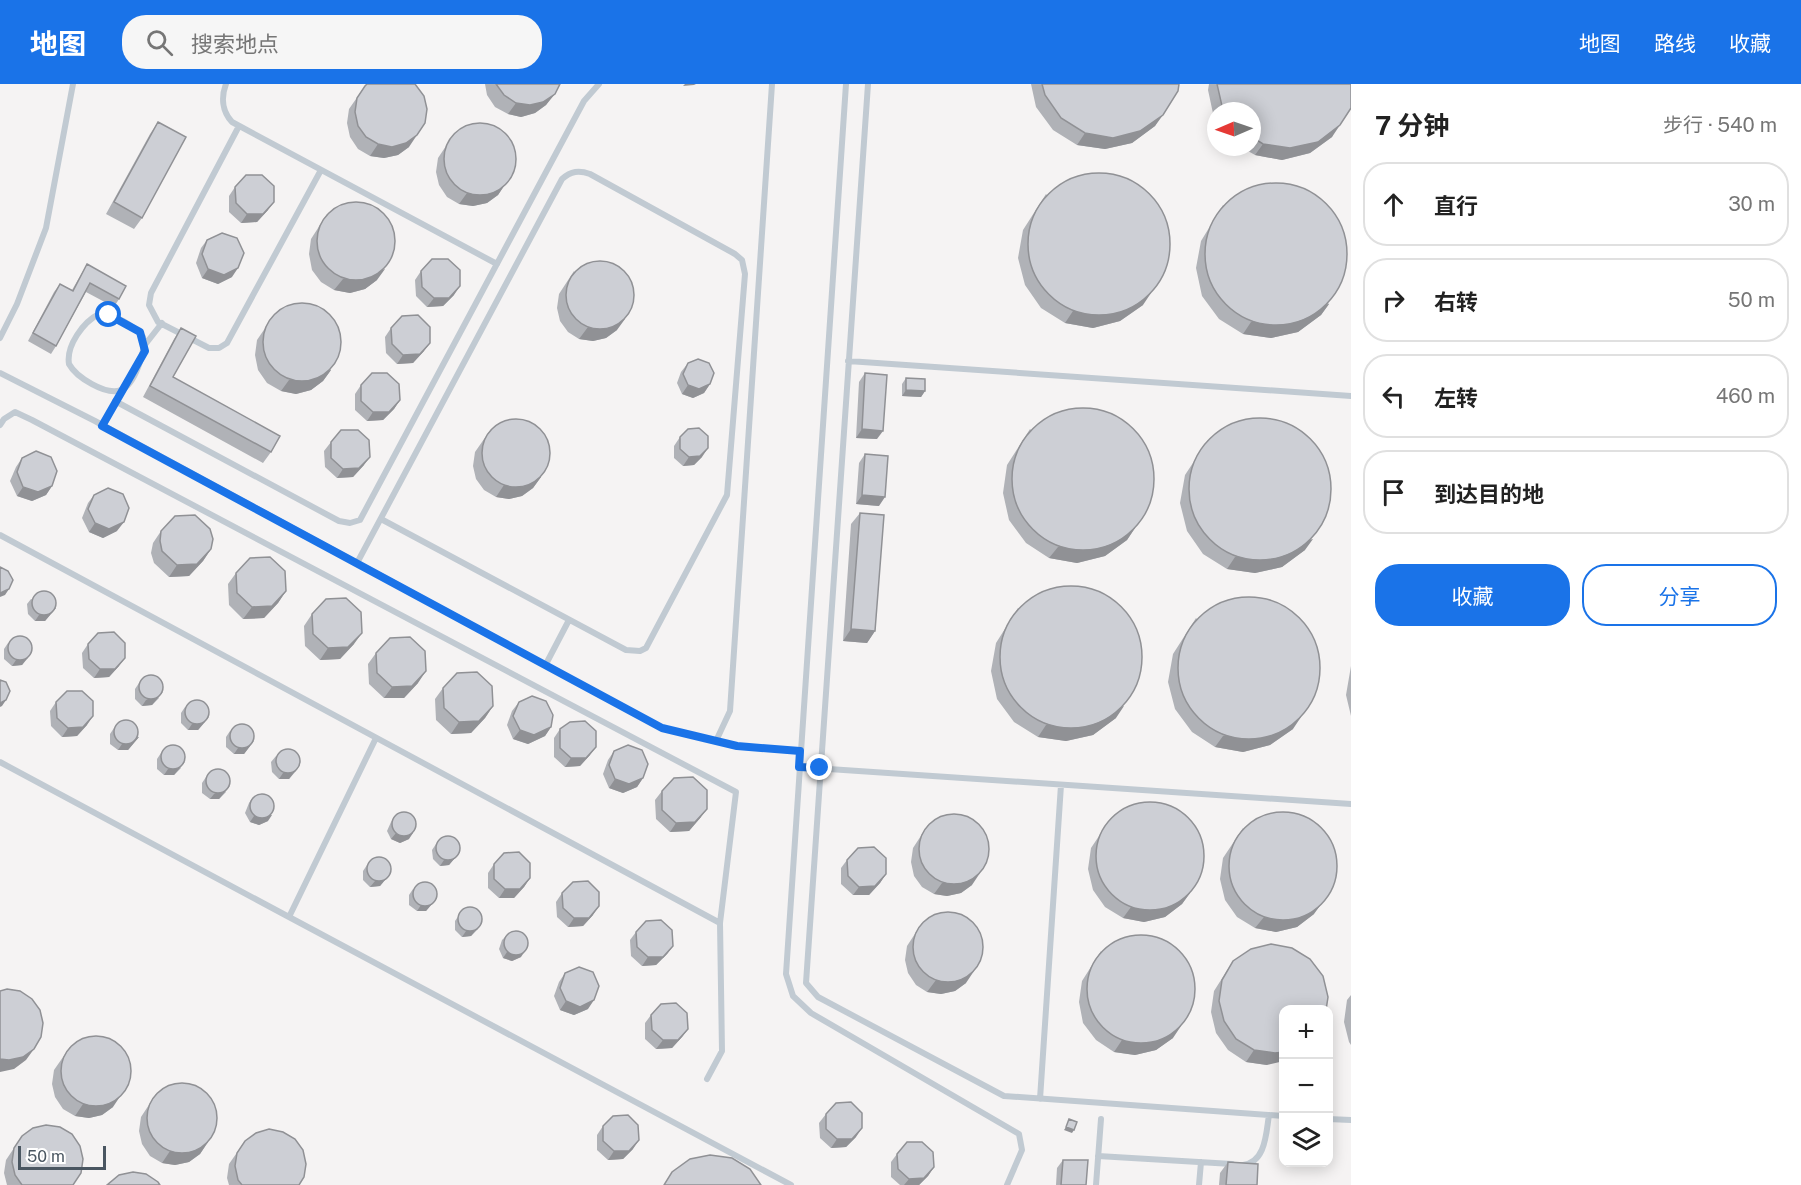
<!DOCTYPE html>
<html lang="zh">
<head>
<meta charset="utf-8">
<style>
  :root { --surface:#fff; --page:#f6f6f6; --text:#222; --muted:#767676; --line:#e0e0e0; --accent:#1a73e8 }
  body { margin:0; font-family:"Public Sans","Noto Sans SC",sans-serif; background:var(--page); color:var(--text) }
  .controls { position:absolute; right:18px; bottom:18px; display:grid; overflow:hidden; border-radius:12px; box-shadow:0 3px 15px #0003 }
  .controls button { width:54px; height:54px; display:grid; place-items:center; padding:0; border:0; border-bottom:2px solid var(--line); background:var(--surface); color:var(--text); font:30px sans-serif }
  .compass { position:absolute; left:1207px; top:18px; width:54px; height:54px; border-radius:50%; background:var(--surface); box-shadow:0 3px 15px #0003; rotate:268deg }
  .scale { position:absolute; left:18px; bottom:15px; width:88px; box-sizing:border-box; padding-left:6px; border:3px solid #4a5661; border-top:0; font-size:16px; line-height:21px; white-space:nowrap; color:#4a5661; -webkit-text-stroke:4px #fff; paint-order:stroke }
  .stop { position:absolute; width:18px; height:18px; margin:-14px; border:4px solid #1a73e8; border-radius:50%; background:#fff }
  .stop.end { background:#1a73e8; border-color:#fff; box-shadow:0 2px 6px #0008 }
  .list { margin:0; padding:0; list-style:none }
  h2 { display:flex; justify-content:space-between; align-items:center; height:78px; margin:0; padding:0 24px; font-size:26px }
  h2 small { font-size:20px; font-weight:400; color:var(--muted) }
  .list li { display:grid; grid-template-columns:39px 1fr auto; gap:18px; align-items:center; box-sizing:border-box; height:84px; margin:0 12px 12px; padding:0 12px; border:2px solid var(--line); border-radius:24px }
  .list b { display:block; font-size:22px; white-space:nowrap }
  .list em { font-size:20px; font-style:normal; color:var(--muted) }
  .actions { display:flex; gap:12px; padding:18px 24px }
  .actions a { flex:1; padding:14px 0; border:2px solid var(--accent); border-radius:24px; text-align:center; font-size:21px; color:var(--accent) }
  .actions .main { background:var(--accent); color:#fff }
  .icon { flex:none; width:33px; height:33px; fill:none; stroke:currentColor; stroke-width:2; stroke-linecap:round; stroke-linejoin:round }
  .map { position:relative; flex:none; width:1351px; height:1101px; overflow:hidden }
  header { display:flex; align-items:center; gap:36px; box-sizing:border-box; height:84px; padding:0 30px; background:var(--accent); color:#fff }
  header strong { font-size:28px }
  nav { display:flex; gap:33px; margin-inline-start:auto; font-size:21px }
  .search { width:420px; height:54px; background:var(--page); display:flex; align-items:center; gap:15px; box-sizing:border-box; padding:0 21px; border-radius:24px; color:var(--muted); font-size:22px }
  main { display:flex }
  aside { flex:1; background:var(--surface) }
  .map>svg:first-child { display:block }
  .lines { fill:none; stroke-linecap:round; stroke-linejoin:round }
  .lane { stroke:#c1cad2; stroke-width:6 }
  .wall { fill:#b0b2b7 }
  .shaded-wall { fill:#909195 }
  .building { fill:#cdcfd5; stroke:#909195; stroke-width:1.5 }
  .route { stroke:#1a73e8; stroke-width:8 }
</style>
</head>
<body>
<header>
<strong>地图</strong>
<div class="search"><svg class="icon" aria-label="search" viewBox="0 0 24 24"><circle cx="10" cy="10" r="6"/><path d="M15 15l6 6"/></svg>搜索地点</div>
<nav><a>地图</a><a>路线</a><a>收藏</a></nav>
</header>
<main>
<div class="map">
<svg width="1351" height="1101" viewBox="0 0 1351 1101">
  <rect width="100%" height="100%" fill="#f5f3f3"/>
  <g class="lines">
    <path class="lane" d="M226,0C221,13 222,27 232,38L497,180
      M846,0L786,890L793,912L811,929L1019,1050L1022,1066L1007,1101
      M868,0L806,899L818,913L1004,1012L1284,1032
      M239,42L151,209L149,221L158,238L209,264H219L227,259L321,86
      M99,230C112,229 135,242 143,253C146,266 135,301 121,306C106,312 76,293 69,280C66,262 83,238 99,230Z
      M0,254L17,220L46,144L73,0
      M144,262L162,239
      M848,277L1351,312
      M0,289L95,337L662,644L737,662L800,667
      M115,317L339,437L350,439L360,436L584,17L599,0
      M0,341L4,335L15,328L32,336L736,708L720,839L722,967L707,995
      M103,342L122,306
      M0,451L720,839
      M357,479L562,95C571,87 579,86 590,90L735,170L742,176L745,190L727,411L646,564L640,567L626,566L381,435
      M546,580L569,536
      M716,657L730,627L772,0
      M0,678L289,833L376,654
      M799,683L1351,720
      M289,833L791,1101
      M1040,1015L1061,701
      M1328,1035L1351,1036
      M1098,1072L1232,1080
      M1243,1081C1266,1078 1266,1049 1269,1031
      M1096,1101L1101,1035
      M1199,1101L1201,1078"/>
  </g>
  <path class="wall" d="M485,0H560L546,21L535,29L521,33L508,30L495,23L487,11Z
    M1031,0H1179L1155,42L1132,59L1105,65L1077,61L1053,46L1036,23Z
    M1209,0H1351L1332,53L1310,69L1282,76L1255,71L1241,63H1252V27H1216V36L1214,34L1208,6Z
    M365,2L409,63L398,71L384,74L370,72L358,65L350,53L347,39L349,25Z
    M158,38L142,134L134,145L106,130L150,50Z
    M454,50L506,99L498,111L487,119L473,122L459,120L447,113L439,101L436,88L438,74Z
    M235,103L268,126L257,138L241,139L229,128V112Z
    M1046,110L1143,221L1120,237L1093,244L1065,239L1041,224L1025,201L1018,174L1023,146Z
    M1223,121L1329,220L1321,231L1298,248L1271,254L1243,250L1219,235L1202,212L1196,184L1201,157Z
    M327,130L377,196L365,205L350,209L334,206L321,198L312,186L309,170L311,155Z
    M207,156L232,193L218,200L202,194L196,179L201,164Z
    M87,180L119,215L114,223L86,208L56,262L51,270L28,257L54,208L60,200L72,206Z
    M421,187L454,211L443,222L427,223L416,212L415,196Z
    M574,187L617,246L606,254L593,257L579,255L568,248L560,237L557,224L559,210Z
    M274,231L331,286L323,297L311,306L296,310L281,307L267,299L258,286L255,271L257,256Z
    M181,244L173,293L271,368L263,379L143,313L174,255Z
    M391,244L424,267L413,279L397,280L386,269L385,253Z
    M688,279L710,300L704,309L693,314L682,310L677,299L681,288Z
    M865,289L877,355L856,354L859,298Z
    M906,294L925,307L921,313L902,312V300Z
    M361,301L400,316L394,325L383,336L367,337L355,326V310Z
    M491,345L541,393L533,404L522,412L509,415L496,413L484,406L476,395L473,382L475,368Z
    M1030,345L1135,444L1127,456L1105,472L1077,479L1049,474L1026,459L1009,436L1003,409L1007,381Z
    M680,353L702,373L694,381L683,382L674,374V362Z
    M1208,356L1305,466L1282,483L1255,489L1227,485L1203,470L1187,447L1180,419L1185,391Z
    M331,358L364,381L353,393L337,394L325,383L324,367Z
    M865,370L879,422L856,420L859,379Z
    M22,374L52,402L46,411L32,417L17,412L10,397L16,383Z
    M94,411L117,447L103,454L89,448L82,434L88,419Z
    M860,429L875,547L867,559L843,557L851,440Z
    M161,447L211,465L203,477L189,492L169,493L154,479L151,469L153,459Z
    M236,489L286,507L278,519L264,534L243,535L229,521L228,500Z
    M31,515L56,524L45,537H35L28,530L27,520Z
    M1018,524L1116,634L1093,651L1066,657L1038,653L1014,638L997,615L991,587L996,559Z
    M312,530L354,560L340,575L320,576L305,562L304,542Z
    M1196,534L1293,645L1270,661L1243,668L1215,663L1192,648L1175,625L1168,598L1173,570Z
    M8,559L28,574L22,581L12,582L4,575V565Z
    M88,560L119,582L109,593L94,594L83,584L82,569Z
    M376,569L418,599L404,614H384L369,600L368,580Z
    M1351,582V632L1346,611Z
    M139,599L159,614L152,621L142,622L135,615V605Z
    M443,604L493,622L485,634L471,649L451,650L436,636L435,615Z
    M56,618L87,641L77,652L62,653L51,642L50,627Z
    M519,618L551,643L545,652L528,660L513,655L507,641L512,627Z
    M185,623L205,638L198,646H188L181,639V629Z
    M114,644L139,653L128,666H118L110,660V650Z
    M560,645L590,671L580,682L565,683L554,673V654Z
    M230,647L250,662L244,670H234L226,663V653Z
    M614,667L643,694L637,703L623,709L609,704L603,690L608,676Z
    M161,669L181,684L174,691H164L157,685V675Z
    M276,672L296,687L289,695H279L272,688L271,678Z
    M206,693L226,708L219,715H210L202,709V699Z
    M662,707L701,733L689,747L670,748L656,735L655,716Z
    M253,713L268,737L259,741L250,738L245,729L249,719Z
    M395,732L409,755L400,759L391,755L387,747L391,738Z
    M1111,734L1190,809L1182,820L1165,833L1144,838L1123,834L1105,823L1093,806L1088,785L1091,764Z
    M928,741L972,801L961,809L947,812L934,810L922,803L914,792L911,778L913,764Z
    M1243,744L1314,830L1297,843L1276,848L1255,844L1237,833L1225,816L1220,795L1223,774Z
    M436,760L460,768L449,781L440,782L433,775L432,766Z
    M847,776L886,790L880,799L869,811H853L841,800V784Z
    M494,780L530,794L524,803L514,814H499L488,804V789Z
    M367,781L390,790L380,802L370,803L363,796V787Z
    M413,805L432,820L426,827H417L409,821V811Z
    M562,809L593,831L583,842L568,843L557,833L556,818Z
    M459,831L478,845L471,852L462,853L455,846V837Z
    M922,839L966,899L955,907L941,910L927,908L916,901L908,889L905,876L907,862Z
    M636,848L673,862L667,870L656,881L642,882L631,872L630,856Z
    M507,851L521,873L512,877L503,874L499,865L502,856Z
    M1101,867L1173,954L1156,966L1135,971L1114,968L1096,956L1083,939L1079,918L1082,897Z
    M1233,877L1267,981L1246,978L1228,966L1216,949L1211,928L1214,907Z
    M565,889L588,925L574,931L560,926L554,912L559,898Z
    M1351,911V961L1349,958L1344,938L1347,916Z
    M651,931L688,945L682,953L672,964L656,965L645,955V939Z
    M70,963L113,1023L102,1031L89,1034L75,1032L63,1025L55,1013L52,1000L54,986Z
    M156,1010L208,1058L200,1070L189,1078L175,1081L162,1079L150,1072L142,1060L139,1047L141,1033Z
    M826,1030L856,1053L846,1063L831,1064L820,1054L819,1039Z
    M603,1042L633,1065L623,1075L608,1076L597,1066V1051Z
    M22,1052L73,1101H7L4,1089L6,1076Z
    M245,1057L299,1101H229L227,1094L229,1080Z
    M897,1070L934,1083L928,1092L919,1101H900L891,1093V1078Z
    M1063,1076L1086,1101H1056L1057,1084Z
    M1228,1078L1257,1101H1219L1220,1089Z"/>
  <path class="shaded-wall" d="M685,0H696L694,1L683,2Z
    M555,10L546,21L535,29L521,33L508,30L516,19Z
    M1163,31L1155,42L1132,59L1105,65L1077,61L1085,49Z
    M1340,41L1332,53L1310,69L1282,76L1255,71L1263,60Z
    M417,51L409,63L398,71L384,74L370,72L378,60Z
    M506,99L498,111L487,119L473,122L459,120L467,109Z
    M274,118L268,126L257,138L241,139L247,130Z
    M238,184L232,193L218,200L202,194L208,185Z
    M385,185L377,196L365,205L350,209L334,206L343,195Z
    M460,202L454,211L443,222L427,223L434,214Z
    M1151,209L1143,221L1120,237L1093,244L1065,239L1073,227Z
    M1329,220L1321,231L1298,248L1271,254L1243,250L1251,238Z
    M625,235L617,246L606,254L593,257L579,255L588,243Z
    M430,259L424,267L413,279L397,280L403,271Z
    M331,286L323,297L311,306L296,310L281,307L289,296Z
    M710,300L704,309L693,314L682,310L688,301Z
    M906,306L925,307L921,313L902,312Z
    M400,316L394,325L383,336L367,337L373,328Z
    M862,345L883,347L877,355L856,354Z
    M708,364L702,373L694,381L683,382L689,373Z
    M370,373L364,381L353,393L337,394L343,385Z
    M541,393L533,404L522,412L509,415L496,413L504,401Z
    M52,402L46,411L32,417L17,412L23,403Z
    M862,411L885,413L879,422L856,420Z
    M124,438L117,447L103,454L89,448L95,439Z
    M1135,444L1127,456L1105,472L1077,479L1049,474L1058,463Z
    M1313,455L1305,466L1282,483L1255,489L1227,485L1235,473Z
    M211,465L203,477L189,492L169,493L177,481Z
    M9,505L5,511L0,513V509Z
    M286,507L278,519L264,534L243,535L252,523Z
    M56,524L45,537H35L39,531Z
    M851,545L875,547L867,559L843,557Z
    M362,549L354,560L340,575L320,576L328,564Z
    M32,568L22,581L12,582L16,576Z
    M125,574L119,582L109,593L94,594L100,585Z
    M426,587L418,599L404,614H384L392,603Z
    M163,608L152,621L142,622L146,616Z
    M6,616L2,622L0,623V619Z
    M493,622L485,634L471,649L451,650L459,638Z
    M1124,622L1116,634L1093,651L1066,657L1038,653L1046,641Z
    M93,632L87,641L77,652L62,653L68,644Z
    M209,633L198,646H188L192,640Z
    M1301,633L1293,645L1270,661L1243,668L1215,663L1223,652Z
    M551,643L545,652L528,660L513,655L520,646Z
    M139,653L128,666H118L122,660Z
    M254,657L244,670H234L238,664Z
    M596,663L590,671L580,682L565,683L571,674Z
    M185,678L174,691H164L168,685Z
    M300,681L289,695H279L283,689Z
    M643,694L637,703L623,709L609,704L615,695Z
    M230,702L219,715H210L214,710Z
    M707,725L701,733L689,747L670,748L676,739Z
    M272,731L268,737L259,741L250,738L254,732Z
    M396,749H413L409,755L400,759L391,755Z
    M460,768L449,781L440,782L444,776Z
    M980,789L972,801L961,809L947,812L934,810L942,799Z
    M390,790L380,802L370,803L375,797Z
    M886,790L880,799L869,811H853L859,803Z
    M530,794L524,803L514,814H499L505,805Z
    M1190,809L1182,820L1165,833L1144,838L1123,834L1131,823Z
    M437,814L426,827H417L421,821Z
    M1322,819L1314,830L1297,843L1276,848L1255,844L1264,833Z
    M599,822L593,831L583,842L568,843L574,834Z
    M482,839L471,852L462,853L466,847Z
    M673,862L667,870L656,881L642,882L648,873Z
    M525,867L521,873L512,877L503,874L507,868Z
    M974,887L966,899L955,907L941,910L927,908L936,896Z
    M594,916L588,925L574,931L560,926L566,917Z
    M1181,942L1173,954L1156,966L1135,971L1114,968L1122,956Z
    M688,945L682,953L672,964L656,965L663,956Z
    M34,965L26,976L14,985L0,988V975Z
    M1254,966L1284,968V977L1267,981L1246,978Z
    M121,1011L113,1023L102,1031L89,1034L75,1032L83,1020Z
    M1066,1043L1074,1046L1072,1049L1064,1046Z
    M862,1044L856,1053L846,1063L831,1064L837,1055Z
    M639,1056L633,1065L623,1075L608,1076L614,1067Z
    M208,1058L200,1070L189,1078L175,1081L162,1079L170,1067Z
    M934,1083L928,1092L919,1101H904L909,1095Z"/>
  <path class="building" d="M367,0H415L424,12L427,25L425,39L417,51L406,59L392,63L378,60L366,53L358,42L355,28L357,14L365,2Z
    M496,0H560L555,10L543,18L530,21L516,19L504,11Z
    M1042,0H1179L1178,7L1163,31L1140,47L1113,54L1085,49L1061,34L1045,11Z
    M1217,0H1351V24L1340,41L1318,58L1290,64L1263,60L1252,53V27H1226L1222,22Z
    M158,38L186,53L142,134L114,118Z
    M444 75a36 36 0 1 1 72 0a36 36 0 1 1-72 0Z
    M1028 160a71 71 0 1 1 142 0a71 71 0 1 1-142 0Z
    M246,91H262L274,102V118L263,130H247L236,119L235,103Z
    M1205 170a71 71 0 1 1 142 0a71 71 0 1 1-142 0Z
    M317 157a39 39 0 1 1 78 0a39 39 0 1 1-78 0Z
    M222,149L237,154L244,169L238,184L224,191L208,185L202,170L207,156Z
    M432,175H448L460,186V202L449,214H434L422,203L421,187Z
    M566 211a34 34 0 1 1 68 0a34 34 0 1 1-68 0Z
    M87,180L126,202L119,215L90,199L56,262L33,249L60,200L73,207Z
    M263 258a39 39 0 1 1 78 0a39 39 0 1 1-78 0Z
    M418,231L430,243V259L420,270L403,271L392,260L391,244L402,232Z
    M181,244L196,252L173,293L280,352L271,368L150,302Z
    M698,275L709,279L714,289L710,300L699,305L688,301L683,290L688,279Z
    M372,289H387L399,300L400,316L389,328H373L361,317V301Z
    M865,289L887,291L883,347L862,345Z
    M906,294L925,295V307L906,306Z
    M1012 395a71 71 0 1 1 142 0a71 71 0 1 1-142 0Z
    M1189 405a71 71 0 1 1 142 0a71 71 0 1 1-142 0Z
    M482 369a34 34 0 1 1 68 0a34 34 0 1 1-68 0Z
    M699,344L708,352V364L700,372L689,373L680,365V353L688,345Z
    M341,346H358L369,356L370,373L359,384L343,385L331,374V358Z
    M36,367L51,373L57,387L52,402L38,408L23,403L17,388L22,374Z
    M865,370L888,372L885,413L862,411Z
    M108,404L123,410L129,424L124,438L109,445L95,439L88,425L94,411Z
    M860,429L884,431L875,547L851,545Z
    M195,431L210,445L213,455L211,465L197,480L177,481L162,467L160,457L161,447L175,432Z
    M270,473L285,487L286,507L272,522L252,523L237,509L236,489L250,474Z
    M0,483L8,487L13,496L9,505L0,509Z
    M1000 573a71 71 0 1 1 142 0a71 71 0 1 1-142 0Z
    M32 519a12 12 0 1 1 24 0a12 12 0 1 1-24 0Z
    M1178 584a71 71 0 1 1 142 0a71 71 0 1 1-142 0Z
    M346,514L361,528L362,549L348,563L328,564L313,550L312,530L326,515Z
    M114,548L125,559V574L115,585H100L89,575L88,560L98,549Z
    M8 564a12 12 0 1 1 24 0a12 12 0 1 1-24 0Z
    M410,553L425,567L426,587L412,602L392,603L377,589L376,569L390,554Z
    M477,588L492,602L493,622L479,637L459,638L444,624L443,604L457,589Z
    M139 603a12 12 0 1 1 24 0a12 12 0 1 1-24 0Z
    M0,596L6,598L10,607L6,616L0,619Z
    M67,607H82L93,617V632L83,643L68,644L57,634L56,618Z
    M532,612L546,617L553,631L551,643L534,651L520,646L513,632L519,618Z
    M185 628a12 12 0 1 1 24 0a12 12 0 1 1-24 0Z
    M114 648a12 12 0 1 1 24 0a12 12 0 1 1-24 0Z
    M585,637L596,647V663L586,674H571L560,664V645L570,638Z
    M230 652a12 12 0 1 1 24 0a12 12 0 1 1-24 0Z
    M161 673a12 12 0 1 1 24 0a12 12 0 1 1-24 0Z
    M628,661L642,666L648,680L643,694L629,700L615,695L609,681L614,667Z
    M276 677a12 12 0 1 1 24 0a12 12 0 1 1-24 0Z
    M206 697a12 12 0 1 1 24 0a12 12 0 1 1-24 0Z
    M693,693L707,706V725L695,738L676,739L662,726V707L674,694Z
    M250 722a12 12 0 1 1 24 0a12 12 0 1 1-24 0Z
    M1096 772a54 54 0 1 1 108 0a54 54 0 1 1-108 0Z
    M1229 782a54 54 0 1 1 108 0a54 54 0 1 1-108 0Z
    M392 740a12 12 0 1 1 24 0a12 12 0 1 1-24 0Z
    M919 765a35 35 0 1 1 70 0a35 35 0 1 1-70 0Z
    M436 764a12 12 0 1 1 24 0a12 12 0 1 1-24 0Z
    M874,763L886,774V790L875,802L859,803L848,792L847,776L858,764Z
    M519,768L530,779V794L520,805H505L494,795V780L504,769Z
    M367 785a12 12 0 1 1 24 0a12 12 0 1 1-24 0Z
    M588,797L599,808V822L589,834H574L563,824L562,809L573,798Z
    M413 810a12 12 0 1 1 24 0a12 12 0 1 1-24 0Z
    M458 835a12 12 0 1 1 24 0a12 12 0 1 1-24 0Z
    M913 863a35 35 0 1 1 70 0a35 35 0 1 1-70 0Z
    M661,836L672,846L673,862L663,873H648L637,863L636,848L646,837Z
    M504 859a12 12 0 1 1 24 0a12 12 0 1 1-24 0Z
    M1087 905a54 54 0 1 1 108 0a54 54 0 1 1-108 0Z
    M1271,860L1292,864L1310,875L1323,892L1328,913L1326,926H1284V968L1275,969L1254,966L1236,955L1224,937L1219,917L1222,896L1233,877L1251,865Z
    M579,883L593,888L599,902L594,916L580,923L566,917L560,904L565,889Z
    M7,905L20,907L32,915L40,926L43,939L41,953L34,965L23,973L9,976L0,975V907Z
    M676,919L687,929L688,945L678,956H663L652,946L651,931L661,920Z
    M61 987a35 35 0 1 1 70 0a35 35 0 1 1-70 0Z
    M147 1034a35 35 0 1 1 70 0a35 35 0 1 1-70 0Z
    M851,1018L862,1029V1044L852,1055H837L826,1045V1030L836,1019Z
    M628,1031L638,1041L639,1056L629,1067H614L603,1057V1042L613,1032Z
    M1069,1035L1077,1038L1074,1046L1066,1043Z
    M46,1041L60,1043L72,1050L80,1062L83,1075L81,1089L73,1101H22L15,1091L12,1078L14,1064L22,1052L33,1044Z
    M269,1045L283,1048L295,1055L303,1066L306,1080L304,1093L299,1101H242L238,1096L235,1082L237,1069L245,1057L256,1049Z
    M907,1058H922L933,1068L934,1083L924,1094L909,1095L898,1085L897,1070Z
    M710,1071L732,1074L750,1085L761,1101H664L672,1088L690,1075Z
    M1063,1076H1088L1086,1101H1061Z
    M1228,1078L1258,1080L1257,1101H1226Z
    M133,1088L146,1090L158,1098L160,1101H107L119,1091Z"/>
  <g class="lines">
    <path class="route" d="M109,231L140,248L145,267L102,342L662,644L737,662L800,667L799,683L820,684"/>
  </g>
</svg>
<div class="controls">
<button>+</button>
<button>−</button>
<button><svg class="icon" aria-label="layers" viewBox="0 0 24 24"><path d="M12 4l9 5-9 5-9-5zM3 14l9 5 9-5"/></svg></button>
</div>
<svg class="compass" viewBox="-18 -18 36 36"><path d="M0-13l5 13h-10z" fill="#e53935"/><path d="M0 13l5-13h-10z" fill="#767676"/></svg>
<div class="scale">50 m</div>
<div class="stop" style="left:109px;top:231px"></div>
<div class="stop end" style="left:820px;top:684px"></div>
</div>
<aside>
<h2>7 分钟<small>步行 · 540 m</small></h2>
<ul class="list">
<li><svg class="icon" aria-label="ahead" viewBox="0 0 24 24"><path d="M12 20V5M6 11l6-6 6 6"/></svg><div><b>直行</b></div><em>30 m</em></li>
<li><svg class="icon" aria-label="right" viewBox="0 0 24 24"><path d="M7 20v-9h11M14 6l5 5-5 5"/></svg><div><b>右转</b></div><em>50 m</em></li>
<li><svg class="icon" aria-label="left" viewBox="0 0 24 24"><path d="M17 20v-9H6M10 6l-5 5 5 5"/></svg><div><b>左转</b></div><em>460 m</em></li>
<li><svg class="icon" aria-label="arrive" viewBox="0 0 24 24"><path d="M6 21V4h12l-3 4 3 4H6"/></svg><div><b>到达目的地</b></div></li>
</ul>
<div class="actions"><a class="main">收藏</a><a>分享</a></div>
</aside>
</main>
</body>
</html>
